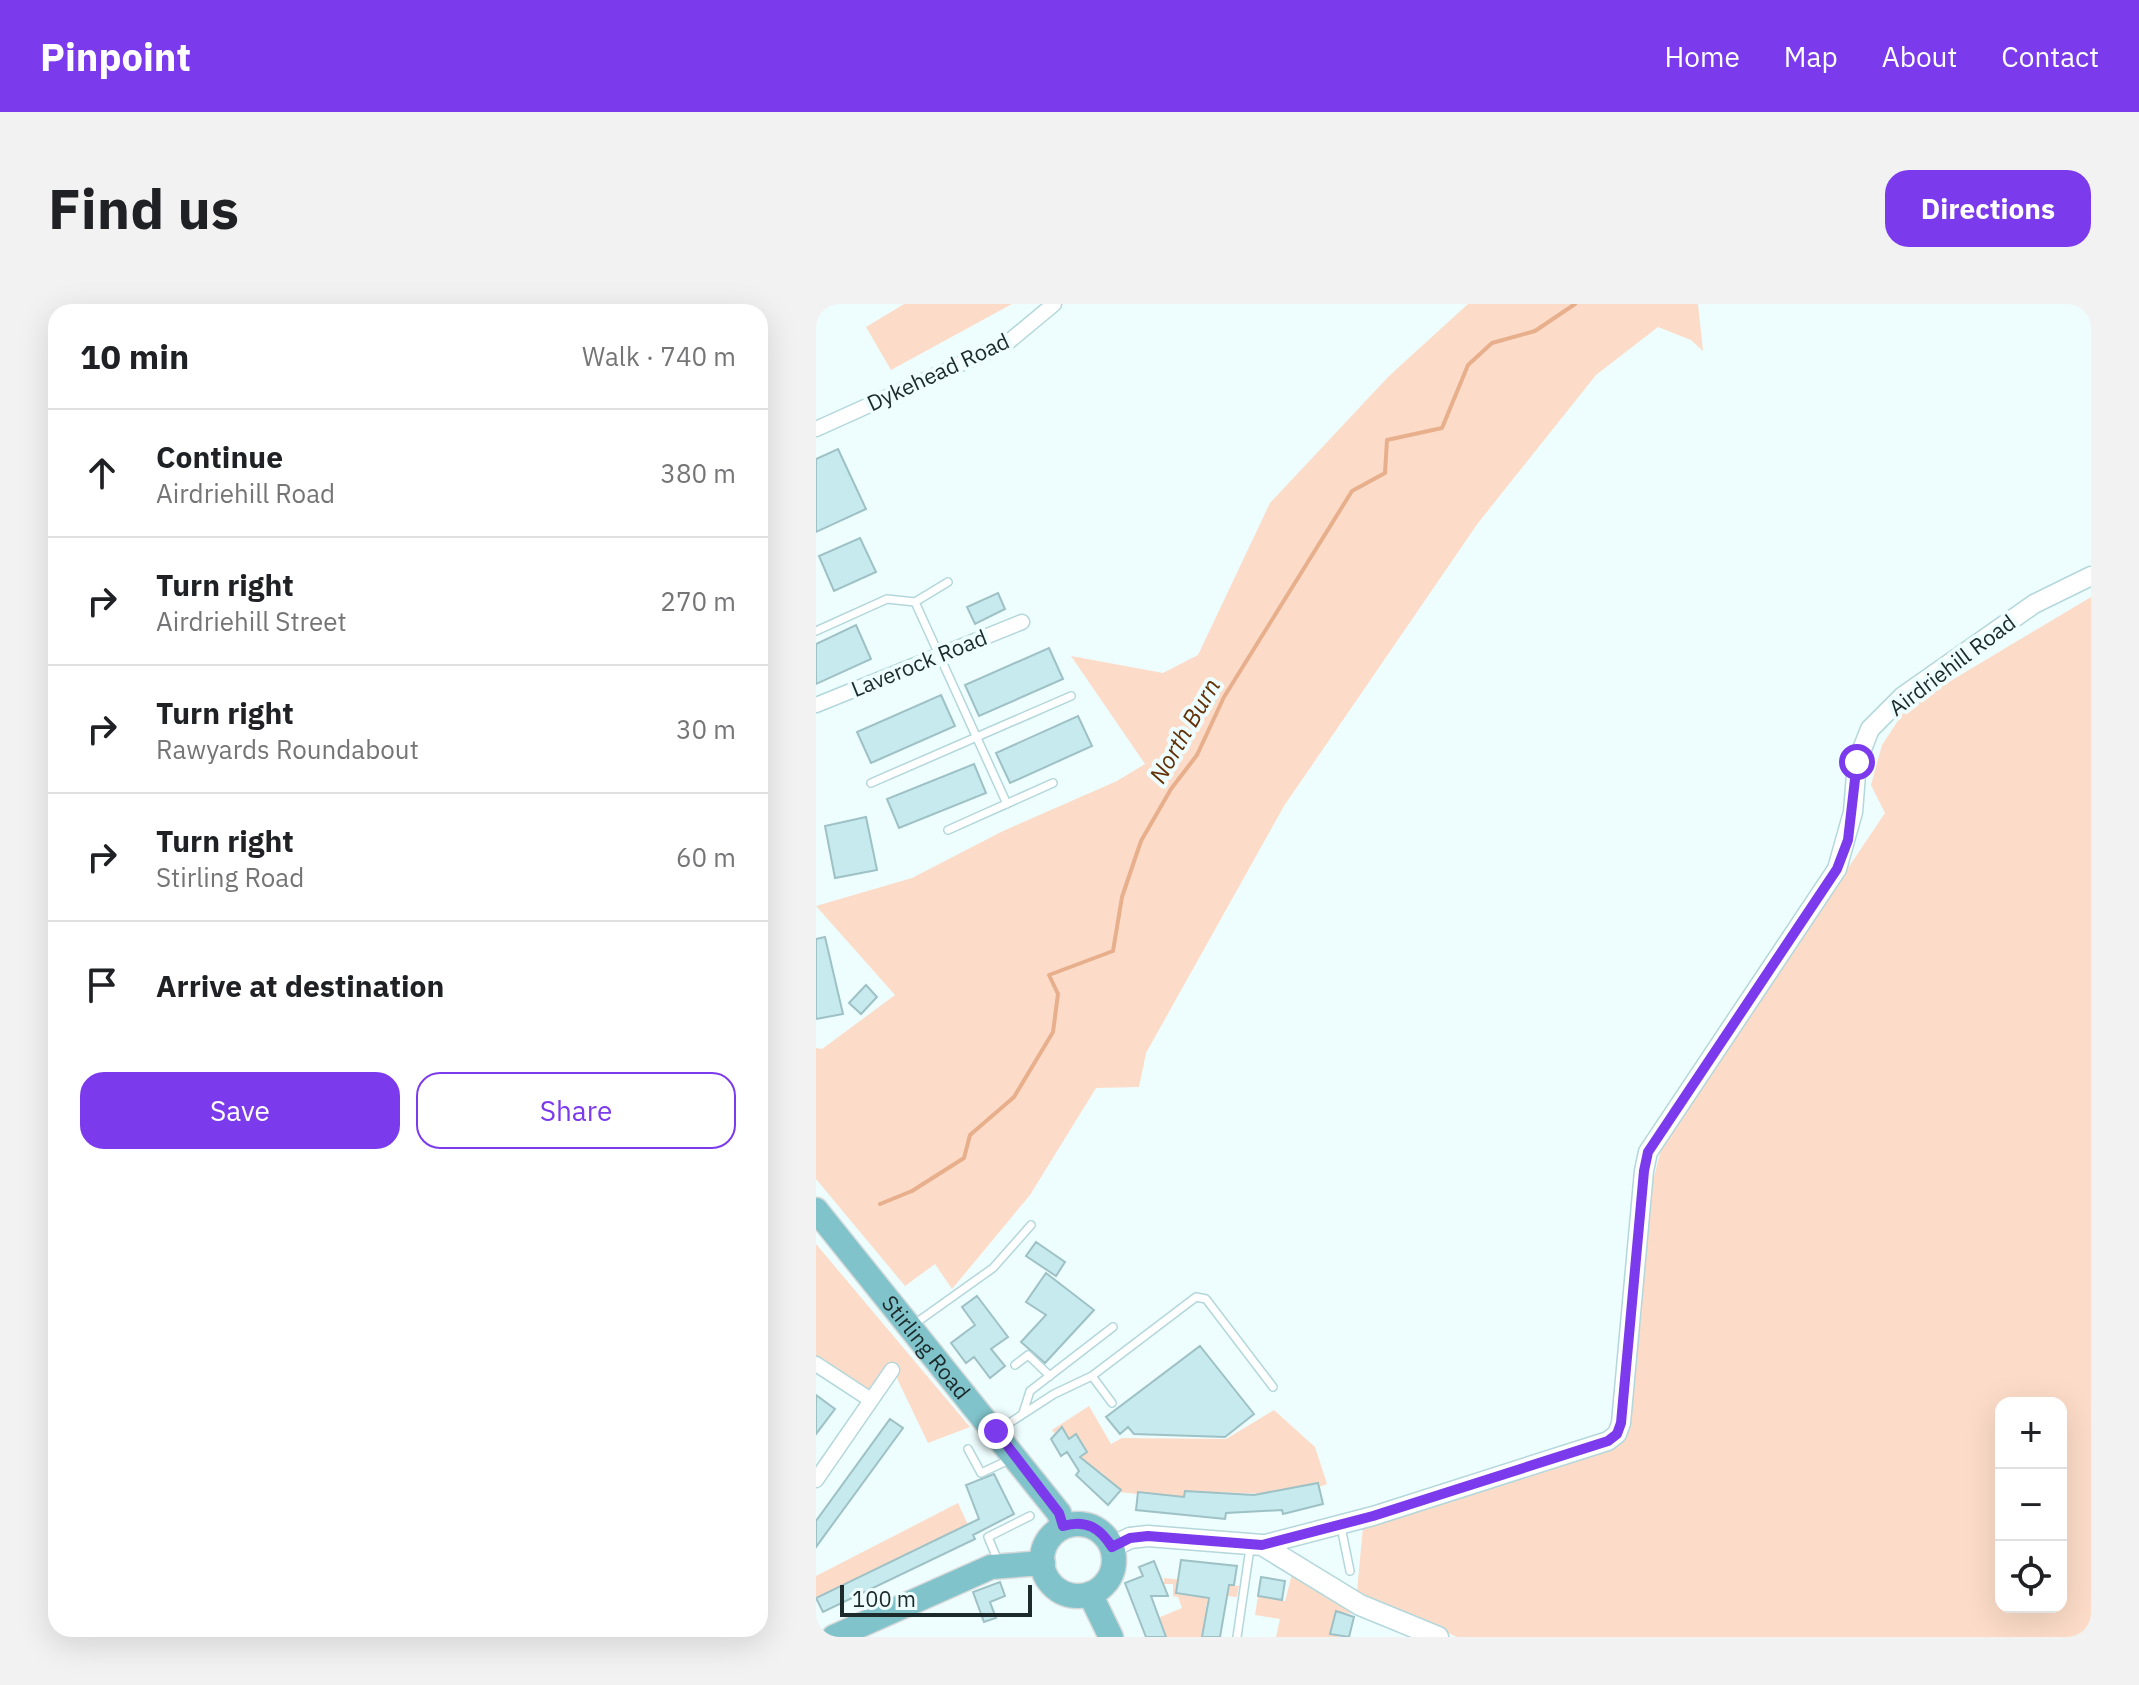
<!DOCTYPE html>
<html lang="en">
<head>
<meta charset="utf-8">
<style>
  :root { --surface:#fff; --page:#f2f2f2; --text:#202124; --muted:#757577; --line:#e0e0e0; --accent:#7c3aed }
  body { margin:0; font-family:"IBM Plex Sans",sans-serif; background:var(--page); color:var(--text) }
  .controls { position:absolute; right:24px; bottom:24px; display:grid; overflow:hidden; border-radius:16px; box-shadow:0 8px 32px #0002 }
  .controls button { width:72px; height:72px; display:grid; place-items:center; padding:0; border:0; border-bottom:2px solid var(--line); background:var(--surface); color:var(--text); font:40px sans-serif }
  .scale { position:absolute; left:24px; bottom:20px; width:192px; box-sizing:border-box; padding-left:8px; border:4px solid #1c2a2c; border-top:0; font-size:22px; line-height:28px; white-space:nowrap; color:#1c2a2c; -webkit-text-stroke:6px #eefdfe; paint-order:stroke }
  .stop { position:absolute; width:24px; height:24px; margin:-18px; border:6px solid #7c3aed; border-radius:50%; background:#fff }
  .stop.end { background:#7c3aed; border-color:#fff; box-shadow:0 2px 8px #0008 }
  .list { margin:0; padding:0; list-style:none }
  h2 { display:flex; justify-content:space-between; align-items:center; height:104px; margin:0; padding:0 32px; font-size:34px }
  h2 small { font-size:26px; font-weight:400; color:var(--muted) }
  .list li { display:grid; grid-template-columns:52px 1fr auto; gap:24px; align-items:center; box-sizing:border-box; height:128px; padding:0 32px; border-top:2px solid var(--line) }
  .list b { display:block; font-size:30px; white-space:nowrap }
  .list p { margin:0; font-size:26px; white-space:nowrap; color:var(--muted) }
  .list em { font-size:26px; font-style:normal; color:var(--muted) }
  .actions { display:flex; gap:16px; padding:24px 32px }
  .actions a { flex:1; padding:18px 0; border:2px solid var(--accent); border-radius:24px; text-align:center; font-size:28px; color:var(--accent) }
  .actions .main { background:var(--accent); color:#fff }
  .icon { flex:none; width:44px; height:44px; fill:none; stroke:currentColor; stroke-width:2; stroke-linecap:round; stroke-linejoin:round }
  .map { position:relative; flex:none; width:1275px; height:1333px; overflow:hidden; border-radius:24px }
  header { display:flex; align-items:center; gap:48px; box-sizing:border-box; height:112px; padding:0 40px; background:var(--accent); color:#fff }
  header strong { font-size:38px }
  nav { display:flex; gap:44px; margin-inline-start:auto; font-size:28px }
  .intro { display:flex; align-items:center; justify-content:space-between; box-sizing:border-box; height:192px; padding:0 48px }
  h1 { margin:0; font-size:56px }
  .button { padding:20px 36px; border-radius:24px; background:var(--accent); color:#fff; font-size:28px; font-weight:700 }
  main { display:flex; gap:48px; padding:0 48px }
  aside { flex:1; background:var(--surface); border-radius:24px; box-shadow:0 8px 32px #0002 }
  .map>svg:first-child { display:block }
  .green { fill:#fcdcc8; fill-rule:evenodd }
  .lines { fill:none; stroke-linecap:round; stroke-linejoin:round }
  .stream { stroke:#e7af8c; stroke-width:4 }
  .building { fill:#c6eaee; stroke:#9ec1c5; stroke-width:2 }
  .service-casing { stroke:#b3d7db; stroke-width:10 }
  .minor-casing { stroke:#b3d7db; stroke-width:17 }
  .tertiary-casing { stroke:#b3d7db; stroke-width:21 }
  .secondary-casing { stroke:#b3d7db; stroke-width:23 }
  .primary-casing { stroke:#d6d9d9; stroke-width:27 }
  .service { stroke:#fff; stroke-width:7 }
  .minor { stroke:#fff; stroke-width:14 }
  .tertiary { stroke:#fff; stroke-width:18 }
  .secondary { stroke:#fff; stroke-width:20 }
  .primary { stroke:#80c3ca; stroke-width:24 }
  .route { stroke:#7c3aed; stroke-width:10 }
  .labels { text-anchor:middle; stroke-width:8; stroke-linejoin:round; paint-order:stroke }
  .street-label { font-size:22px; fill:#1c2a2c; stroke:#eefdfe }
  .water-label { font-size:24px; font-style:italic; fill:#633106; stroke:#eefdfe }
</style>
</head>
<body>
<header>
<strong>Pinpoint</strong>
<nav><a>Home</a><a>Map</a><a>About</a><a>Contact</a></nav>
</header>
<div class="intro"><h1>Find us</h1><a class="button">Directions</a></div>
<main>
<aside>
<h2>10 min<small>Walk · 740 m</small></h2>
<ul class="list">
<li><svg class="icon" aria-label="ahead" viewBox="0 0 24 24"><path d="M12 20V5M6 11l6-6 6 6"/></svg><div><b>Continue</b><p>Airdriehill Road</p></div><em>380 m</em></li>
<li><svg class="icon" aria-label="right" viewBox="0 0 24 24"><path d="M7 20v-9h11M14 6l5 5-5 5"/></svg><div><b>Turn right</b><p>Airdriehill Street</p></div><em>270 m</em></li>
<li><svg class="icon" aria-label="right" viewBox="0 0 24 24"><path d="M7 20v-9h11M14 6l5 5-5 5"/></svg><div><b>Turn right</b><p>Rawyards Roundabout</p></div><em>30 m</em></li>
<li><svg class="icon" aria-label="right" viewBox="0 0 24 24"><path d="M7 20v-9h11M14 6l5 5-5 5"/></svg><div><b>Turn right</b><p>Stirling Road</p></div><em>60 m</em></li>
<li><svg class="icon" aria-label="arrive" viewBox="0 0 24 24"><path d="M6 21V4h12l-3 4 3 4H6"/></svg><div><b>Arrive at destination</b></div></li>
</ul>
<div class="actions"><a class="main">Save</a><a>Share</a></div>
</aside>
<div class="map">
<svg width="1275" height="1333" viewBox="0 0 1275 1333">
  <rect width="100%" height="100%" fill="#eefdfe"/>
  <path class="green" d="M88,0H196L75,66L50,23Z
    M652,0H882L887,47L875,36L842,23L780,71L662,219L468,502L330,749L323,783L280,784L214,891L136,985L119,960L89,982L0,875V744L6,745L79,691L0,602L96,574L187,527L301,477L329,460L255,352L347,369L382,351L454,199L573,72Z
    M1275,293V1333H641L541,1287L547,1223L803,1138L813,1123L834,889L846,841L1069,509L1055,481L1066,441L1091,403ZM1185,1099H1245V1303H1185Z
    M0,940L154,1123L112,1139L77,1066L55,1096L0,1060Z
    M273,1102L295,1140L306,1134L410,1135L458,1106L499,1143L511,1180L503,1183L501,1179L454,1190L369,1187L368,1195L303,1188L285,1168L278,1175L258,1160L271,1148L261,1131L253,1135L246,1124L238,1129L236,1126Z
    M142,1199L152,1221L96,1247L103,1262L93,1267L85,1253L0,1294V1272Z
    M476,1270L537,1310L520,1308L514,1330L525,1333H460L464,1315L439,1311L442,1292L469,1297Z
    M348,1274L367,1276L369,1290L380,1292L387,1277L423,1282L421,1293L392,1290L386,1333H350L344,1319L327,1326L325,1321L366,1304L362,1293L357,1292V1280H348Z"/>
  <g class="lines">
    <path class="stream" d="M64,900L96,887L148,854L154,831L198,793L237,728L242,690L233,671L297,647L306,593L325,537L355,485L381,451L408,393L536,187L569,169L571,136L626,124L652,61L676,39L719,27L759,0"/>
  </g>
  <path class="building" d="M22,145L50,205L0,228V155Z
    M44,234L60,268L18,287L3,252Z
    M182,289L189,305L159,320L151,303Z
    M40,321L55,355L0,380V340Z
    M233,344L247,375L163,412L149,381Z
    M125,391L139,422L55,459L41,428Z
    M262,412L276,442L194,479L180,449Z
    M158,460L170,489L83,524L71,495Z
    M50,513L61,566L19,574L9,522Z
    M9,633L27,710L0,715V635Z
    M50,681L61,693L45,710L33,699Z
    M220,938L249,958L240,972L210,952Z
    M230,969L278,1006L229,1059L205,1038L230,1011L210,998Z
    M161,992L192,1033L175,1045L189,1062L174,1074L158,1053L150,1059L135,1039L159,1021L146,1003Z
    M384,1042L438,1110L409,1133L318,1130L312,1123L304,1130L290,1113Z
    M0,1091L19,1105L0,1130Z
    M74,1115L87,1124L0,1243V1217Z
    M246,1123L253,1135L260,1130L271,1148L264,1153L305,1186L292,1201L260,1171L263,1167L251,1148L245,1152L235,1135Z
    M178,1170L198,1210L157,1231L159,1235L7,1308L0,1294L163,1215L150,1181Z
    M502,1179L507,1200L467,1210L466,1206L410,1209L409,1215L320,1206L322,1188L368,1193L369,1187L438,1191Z
    M365,1256L421,1262L418,1281H413L404,1333H386L393,1294L360,1289Z
    M338,1257L352,1292H335L350,1333H330L309,1279L327,1272L323,1263Z
    M445,1273L469,1277L466,1296L442,1292Z
    M184,1278L189,1292L174,1298L180,1314L168,1318L157,1288Z
    M520,1307L538,1313L533,1333L514,1330Z"/>
  <g class="lines">
    <g class="service-casing">
      <path id="service" d="M99,298L132,278
        M0,327L71,295L99,298L191,500
        M55,479L255,392
        M132,526L237,479
        M97,1021L177,964L215,921
        M199,1061L212,1051L234,1072
        M276,1072L296,1099
        M207,1109L214,1087L297,1023
        M181,1127L238,1090L276,1072L380,993L390,995L457,1083
        M152,1145L165,1169L193,1156
        M525,1223L534,1267
        M182,1257L172,1233L214,1212
        M421,1333L434,1244"/>
    </g>
    <g class="minor-casing">
      <path id="minor" d="M0,125L191,39L238,0
        M0,401L206,318
        M0,1060L55,1096
        M0,1176L76,1066"/>
    </g>
    <g class="tertiary-casing">
      <path id="tertiary" d="M446,1241L557,1212L792,1137L801,1130L805,1119L828,867L832,848L1021,565L1037,508L1041,458L1054,425L1087,392L1218,300L1275,272"/>
    </g>
    <g class="secondary-casing">
      <path id="secondary" d="M296,1243L314,1234L332,1232L446,1241L544,1301L622,1333"/>
    </g>
    <g class="primary-casing">
      <g id="primary">
        <path id="s1" d="M0,906L243,1209L247,1222"/>
        <circle cx="262" cy="1256" r="36"/>
        <path d="M274,1290L295,1333"/>
        <path d="M18,1333L175,1263L227,1259"/>
      </g>
    </g>
    <use href="#service" class="service"/>
    <use href="#minor" class="minor"/>
    <use href="#tertiary" class="tertiary"/>
    <use href="#secondary" class="secondary"/>
    <use href="#primary" class="primary"/>
  </g>
  <g class="lines">
    <path class="route" d="M180,1127L243,1209L247,1222C270,1215 284,1224 296,1243L314,1234L332,1232L446,1241L557,1212L792,1137L801,1130L805,1119L828,867L832,848L1021,565L1032,536L1041,458"/>
  </g>
  <g class="labels">
    <g class="street-label">
      <text transform="translate(122 68) rotate(-25)" y="8">Dykehead Road</text>
      <text transform="translate(103 359) rotate(-22)" y="8">Laverock Road</text>
      <text transform="translate(1136 361) rotate(-37)" y="8">Airdriehill Road</text>
      <text dy="8" stroke="none"><textPath href="#s1" startOffset="176">Stirling Road</textPath></text>
    </g>
    <g class="water-label">
      <text transform="translate(369 427) rotate(-60)" y="8">North Burn</text>
    </g>
  </g>
</svg>
<div class="controls">
<button>+</button>
<button>−</button>
<button><svg class="icon" aria-label="locate" viewBox="0 0 24 24"><circle cx="12" cy="12" r="6"/><path d="M12 2v4M12 18v4M2 12h4M18 12h4"/></svg></button>
</div>
<div class="scale">100 m</div>
<div class="stop" style="left:1041px;top:458px"></div>
<div class="stop end" style="left:180px;top:1127px"></div>
</div>
</main>
</body>
</html>
